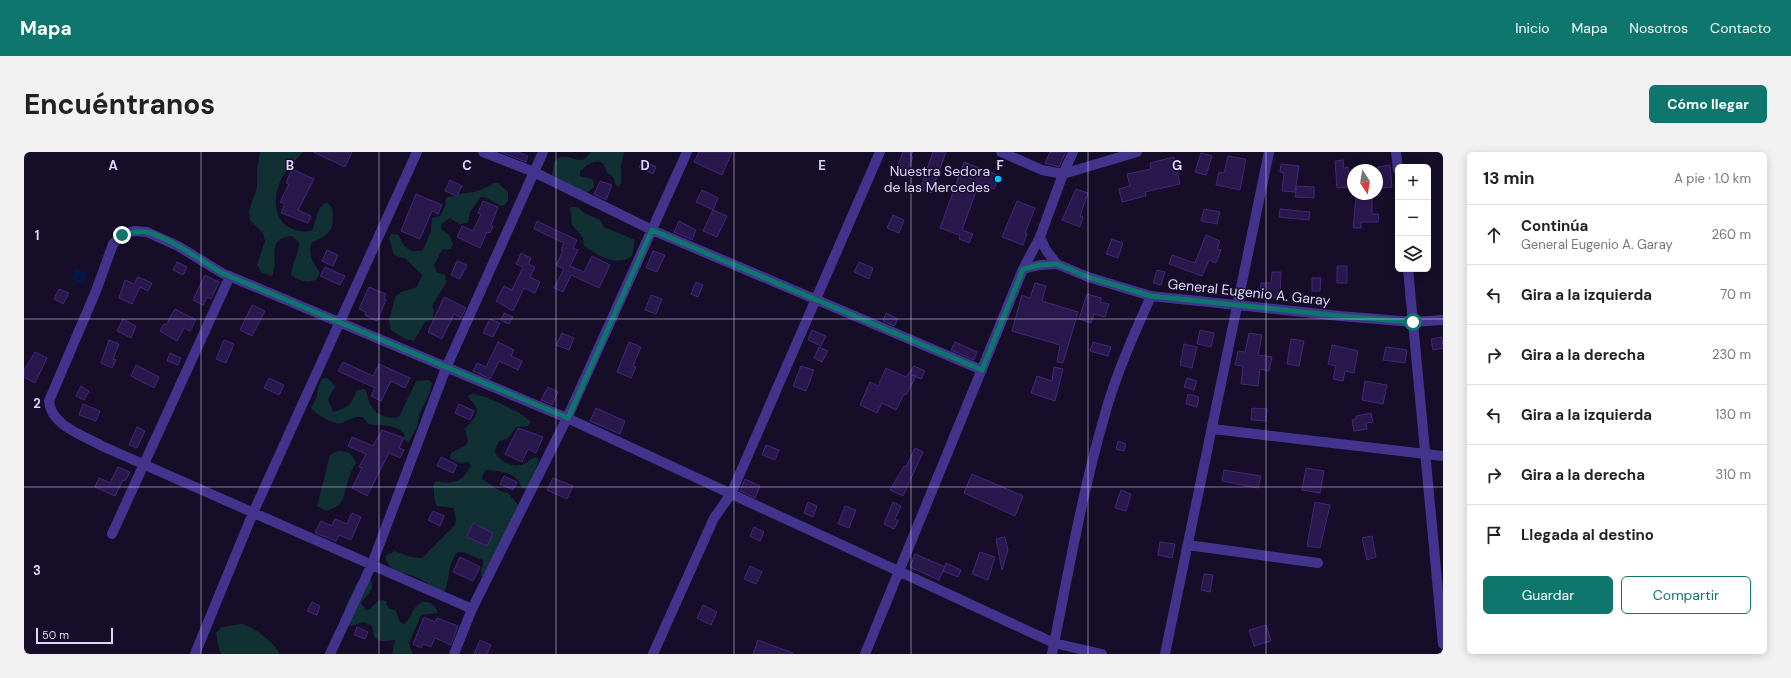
<!DOCTYPE html>
<html lang="es">
<head>
<meta charset="utf-8">
<style>
  :root { --surface:#fff; --page:#f2f2f2; --text:#222; --muted:#767676; --line:#e0e0e0; --accent:#0f766e }
  body { margin:0; font-family:"DM Sans",sans-serif; background:var(--page); color:var(--text) }
  .controls { position:absolute; right:12px; top:12px; display:grid; overflow:hidden; border-radius:6px; box-shadow:0 2px 10px #0003 }
  .controls button { width:36px; height:36px; display:grid; place-items:center; padding:0; border:0; border-bottom:1px solid var(--line); background:var(--surface); color:var(--text); font:20px sans-serif }
  .compass { position:absolute; left:1323px; top:12px; width:36px; height:36px; border-radius:50%; background:var(--surface); box-shadow:0 2px 10px #0003; rotate:168deg }
  .scale { position:absolute; left:12px; bottom:10px; width:77px; box-sizing:border-box; padding-left:4px; border:2px solid #dfd5ff; border-top:0; font-size:11px; line-height:14px; white-space:nowrap; color:#dfd5ff; -webkit-text-stroke:3px #160d29; paint-order:stroke }
  .stop { position:absolute; width:12px; height:12px; margin:-9px; border:3px solid #0f766e; border-radius:50%; background:#fff }
  .stop.end { background:#0f766e; border-color:#fff; box-shadow:0 1px 4px #0008 }
  .list { margin:0; padding:0; list-style:none }
  h2 { display:flex; justify-content:space-between; align-items:center; height:52px; margin:0; padding:0 16px; font-size:17px }
  h2 small { font-size:13px; font-weight:400; color:var(--muted) }
  .list li { display:grid; grid-template-columns:26px 1fr auto; gap:12px; align-items:center; box-sizing:border-box; height:60px; padding:0 16px; border-top:1px solid var(--line) }
  .list b { display:block; font-size:15px; white-space:nowrap }
  .list p { margin:0; font-size:13px; white-space:nowrap; color:var(--muted) }
  .list em { font-size:13px; font-style:normal; color:var(--muted) }
  .actions { display:flex; gap:8px; padding:12px 16px }
  .actions a { flex:1; padding:9px 0; border:1px solid var(--accent); border-radius:6px; text-align:center; font-size:14px; color:var(--accent) }
  .actions .main { background:var(--accent); color:#fff }
  .icon { flex:none; width:22px; height:22px; fill:none; stroke:currentColor; stroke-width:2; stroke-linecap:round; stroke-linejoin:round }
  .map { position:relative; flex:none; width:1419px; height:502px; overflow:hidden; border-radius:6px }
  header { display:flex; align-items:center; gap:24px; box-sizing:border-box; height:56px; padding:0 20px; background:var(--accent); color:#fff }
  header strong { font-size:19px }
  nav { display:flex; gap:22px; margin-inline-start:auto; font-size:14px }
  .intro { display:flex; align-items:center; justify-content:space-between; box-sizing:border-box; height:96px; padding:0 24px }
  h1 { margin:0; font-size:28px }
  .button { padding:10px 18px; border-radius:6px; background:var(--accent); color:#fff; font-size:14px; font-weight:700 }
  main { display:flex; gap:24px; padding:0 24px }
  aside { flex:1; background:var(--surface); border-radius:6px; box-shadow:0 2px 10px #0003 }
  .map>svg:first-child { display:block }
  .green { fill:#103034 }
  .water { fill:#05164a }
  .building { fill:#29184c; stroke:#42277a }
  .lines { fill:none; stroke-linecap:round; stroke-linejoin:round }
  .minor { stroke:#42348c; stroke-width:10 }
  .route { stroke:#0f766e; stroke-width:5 }
  .grid { fill:none; stroke:#dfd5ff; stroke-width:1; stroke-opacity:0.55 }
  .poi-dot { fill:#01c6ff; stroke:#160d29; stroke-width:1.5 }
  .labels { text-anchor:middle; stroke-width:3; stroke-linejoin:round; paint-order:stroke }
  .poi-label { font-size:14px; fill:#dfd5ff; stroke:#160d29; text-anchor:end }
  .street-label { font-size:14px; fill:#dfd5ff; stroke:#160d29 }
  .grid-label { font-size:13px; text-anchor:middle; font-weight:bold; fill:#dfd5ff; stroke:#160d29; stroke-width:3; stroke-linejoin:round; paint-order:stroke }
</style>
</head>
<body>
<header>
<strong>Mapa</strong>
<nav><a>Inicio</a><a>Mapa</a><a>Nosotros</a><a>Contacto</a></nav>
</header>
<div class="intro"><h1>Encuéntranos</h1><a class="button">Cómo llegar</a></div>
<main>
<div class="map">
<svg width="1419" height="502" viewBox="0 0 1419 502">
  <rect width="100%" height="100%" fill="#160d29"/>
  <path class="green" d="M236,0H279C271,10 261,17 256,30C245,56 255,83 288,79L296,55L303,50L308,56C311,76 307,83 288,90C283,102 289,110 296,121L292,128C281,131 276,129 267,123C268,111 275,102 275,90L268,84C240,87 256,106 248,124L238,121L233,113L241,89L239,81L226,68L225,59L233,35V18Z
    M567,0H600L597,14V32L594,35L591,32L589,24L584,22L579,11C570,7 562,13 556,20V24L568,27L570,30V35L564,40H559L528,23L530,10L536,5C551,3 556,16 567,0Z
    M470,31H474L484,40V49L481,53L477,54L461,45H457L446,60L444,71L435,72L426,66L418,71L417,77L425,83L429,92L427,97L418,98L410,113L413,120L421,123L422,131L408,154L410,159L409,167L401,170L390,189L381,187L367,178L365,169L371,145L377,140L393,135L398,123L382,107L370,103L365,86L367,82L375,83C379,95 385,102 399,98L407,79L408,66L416,64L422,52L421,48L424,45C431,45 434,42 440,41C455,40 457,38 470,31Z
    M546,55H554L560,61L576,68L580,75L611,88L608,104C592,116 574,103 560,94L559,86L548,73Z
    M302,226L306,228L311,235L304,247L309,260C322,257 329,252 332,239L340,237C345,242 343,246 346,252C352,263 363,268 375,265L392,229L405,228L408,231L406,240L395,263L393,275L384,291L380,287L381,283C372,271 356,274 344,272L339,265C331,264 325,268 318,271C309,274 293,262 287,256L293,244L294,235L298,227Z
    M447,242C460,242 499,261 507,270L504,274L492,275C488,282 484,288 475,289C473,293 470,298 472,302C475,309 487,314 494,313C502,313 505,307 512,305L515,308L505,336L501,337L497,335C495,321 475,319 463,318L459,321L458,327L476,339L484,341L495,354L461,425L457,424C456,418 460,414 459,408C450,406 442,399 434,400C423,410 427,428 420,440C411,436 403,431 394,426C383,420 365,422 361,404L371,399L386,405L398,406L431,373L432,368L430,356L413,354C409,348 411,340 409,333L412,329C431,333 437,330 447,314L444,310L435,311L426,306L427,301L442,293L444,289L441,277C445,271 456,264 452,255C450,251 446,248 444,244Z
    M313,299C324,299 328,301 332,311C329,316 326,321 325,326C318,343 324,353 302,359L293,354L306,303Z
    M345,425C354,437 342,443 337,451L342,458L346,457L355,448L363,449L362,453L365,456L372,459L376,470L380,472C388,467 385,458 398,450C406,449 412,454 414,461L397,463L385,491L389,502H368L371,488C364,488 353,493 350,483C349,479 349,477 347,473L339,470L327,474L322,473L321,456L334,429L337,426Z
    M217,472C229,474 251,491 256,502H198L195,498L192,481L198,475Z"/>
  <path class="water" d="M52,116L63,121L58,131L47,127Z"/>
  <path class="building" d="M289,0H328L321,15Z
    M477,0H494L504,4L502,10Z
    M675,0H708L698,23L670,10Z
    M879,0H889L887,4L889,5L881,24L871,20Z
    M909,0H922L907,41L896,37Z
    M1026,0H1042L1035,15L1021,11Z
    M1177,1L1188,4L1182,23L1171,20Z
    M1204,4L1222,7L1216,38L1192,33L1195,20L1200,21Z
    M1150,5L1156,32L1121,40L1122,44L1098,50L1095,37L1106,34L1103,22L1127,17L1126,11Z
    M619,8L632,15L629,22L615,15Z
    M1319,8L1320,16L1324,15L1327,35L1313,36L1311,9Z
    M940,10L976,24L970,37L955,31L938,78L949,82L945,91L935,87L936,83L916,76Z
    M1257,12L1275,14L1271,40L1258,39L1260,21L1256,20Z
    M1366,13L1368,35L1353,36V15Z
    M268,17L290,27L274,58L287,64L284,71L257,61L261,52L256,50L265,32L262,31Z
    M426,28L438,34L433,44L421,39Z
    M576,29L588,33L582,48L570,42Z
    M1273,34L1290,35V46L1271,45Z
    M1052,37L1064,41L1056,64L1059,65L1056,75L1038,68Z
    M678,38L694,46L689,58L672,50Z
    M392,42L418,53L414,62L408,59L396,87L377,79Z
    M1332,45L1348,46V62H1355L1354,70H1337V76H1329Z
    M459,49L474,55L467,73L469,74L466,81L463,80L456,96L433,85L438,74L449,79L457,62L454,61Z
    M993,49L1011,56L1001,81L1003,82L999,93L978,85Z
    M1180,57L1196,60L1193,72L1177,69Z
    M1256,57L1286,60L1285,68L1255,65Z
    M689,58L703,64L693,85L679,79Z
    M869,63L880,68L875,81L863,76Z
    M513,69L553,88L549,96L554,98L546,114L560,120L568,104L586,113L575,136L547,123L539,140L530,136L540,117L532,113L539,99L537,98L540,91L510,77Z
    M655,69L672,78L668,88L650,80Z
    M1182,83L1196,89L1193,97L1197,98L1192,111L1185,108L1178,124L1145,112L1148,103L1171,111Z
    M1088,87L1099,91L1094,106L1082,102Z
    M303,98L314,103L309,114L298,109Z
    M629,99L641,103L633,120L622,116Z
    M497,101L507,106L505,112L511,115L506,125L516,130L511,141L500,136L489,159L472,149L480,134L488,138L499,115L492,112Z
    M433,109L443,113L436,127L427,123Z
    M153,110L163,115L159,123L149,118Z
    M835,110L849,116L845,127L830,120Z
    M1313,114H1323V131H1313Z
    M301,115L321,124L316,133L296,124Z
    M1133,118L1141,120L1137,133L1129,131Z
    M1248,120H1257L1256,146L1236,145L1237,131H1247Z
    M181,123L195,130L187,147L183,145L179,153L169,148Z
    M114,125L128,131L124,139L116,135L108,152L95,146L101,128L110,132Z
    M1288,126H1297L1296,139H1288Z
    M672,130L679,133L674,145L667,142Z
    M1011,131L1022,134L1018,149L1054,160L1039,211L1033,210L1036,193L988,179L998,143L1006,146Z
    M345,135L362,142L360,147L362,148L353,169L341,163L342,160L335,157Z
    M35,137L45,141L39,152L30,147Z
    M1063,142L1077,146L1076,150L1085,152L1081,165L1070,162L1067,171L1055,167Z
    M627,143L638,147L632,162L621,158Z
    M420,145L442,156L437,166L430,162L418,187L404,180Z
    M228,153L241,159L228,184L216,178Z
    M151,157L172,168L166,179L160,176L153,189L136,179L140,172L142,173Z
    M480,161L489,165L485,172L477,168Z
    M862,161L874,167L870,174L859,169Z
    M99,167L112,174L107,186L93,179Z
    M466,167L476,171L469,185L459,181Z
    M788,178L802,184L797,194L784,188Z
    M1176,178L1190,181L1187,195L1173,192Z
    M538,181L550,186L545,198L532,193Z
    M1225,181L1238,183L1234,203L1248,205L1245,219L1236,217L1234,234L1217,232L1219,214L1211,213L1214,199L1221,200Z
    M1418,185L1419,196L1409,198L1407,187Z
    M1267,187L1280,189L1275,214L1263,212Z
    M85,188L95,192L89,207L92,208L88,216L77,211Z
    M200,188L210,192L202,211L192,207Z
    M474,190L490,198L487,204L498,209L494,218L475,209L466,227L449,219L453,211L462,215Z
    M605,190L617,195L609,214L612,215L607,226L593,220Z
    M931,190L953,200L950,208L927,198Z
    M1069,190L1087,195L1084,204L1066,199Z
    M1160,192L1173,195L1168,216L1156,213Z
    M1308,193L1334,199L1330,221L1321,219L1319,229L1309,227L1312,214L1304,212Z
    M795,195L804,199L798,210L790,206Z
    M1362,195L1383,198L1381,211L1359,208Z
    M11,200L23,206L11,231L0,225V218Z
    M146,201L157,206L154,213L143,209Z
    M319,210L349,224L355,212L386,226L381,236L367,229L357,249L347,244L351,236L314,219Z
    M112,213L135,225L130,236L107,224Z
    M777,214L790,218L782,239L769,234Z
    M890,214L901,219L897,227L888,223L892,224L882,243L880,242L872,258L858,251L853,261L836,253L846,230L854,234L862,216L882,225Z
    M1030,215L1039,217L1031,249L1007,241L1013,224L1028,229Z
    M245,226L260,233L255,243L240,236Z
    M1163,226L1173,229L1170,238L1160,235Z
    M1341,229L1363,233L1359,252L1338,248Z
    M57,234L65,239L60,248L52,244Z
    M524,235L534,240L528,253L517,248Z
    M1164,242L1175,245L1173,255L1162,252Z
    M59,252L76,259L72,269L55,263Z
    M435,252L450,259L446,268L431,261Z
    M572,256L601,269L596,282L566,269Z
    M1228,256L1243,257L1242,269L1227,268Z
    M1347,261L1349,270L1342,271L1343,277L1330,279L1328,268L1332,267V264Z
    M113,275L121,279L113,296L105,293Z
    M494,276L519,285L512,301L504,297L498,310L481,302Z
    M358,278L380,286L375,296L380,298L376,306L365,301L343,344L328,336L338,316L335,315L342,302L324,294L328,285L349,294Z
    M1094,289L1102,292L1100,299L1092,297Z
    M742,293L755,298L751,308L738,303Z
    M891,296L899,300L879,344L866,338L880,314L882,315Z
    M417,305L433,313L429,321L413,314Z
    M94,315L106,320L101,329L99,328L91,344L71,335L75,326L86,331Z
    M1282,316L1300,319L1296,341L1278,338Z
    M1200,318L1237,324L1234,336L1198,329Z
    M948,322L999,344L991,364L940,341Z
    M480,324L493,330L489,338L476,332Z
    M529,326L549,334L543,347L523,338Z
    M721,327L736,334L731,346L716,339Z
    M1097,338L1107,342L1102,359L1091,356Z
    M784,350L793,354L789,365L780,361Z
    M869,350L877,354L871,367L874,369L870,377L860,372Z
    M1291,350L1306,353L1296,396L1283,394Z
    M821,354L832,358L825,376L814,372Z
    M409,359L420,364L416,374L404,368Z
    M328,361L337,365L327,388L315,383L312,389L291,381L297,369L308,374L311,367L323,372Z
    M449,371L469,381L463,394L443,385Z
    M730,375L740,380L736,389L726,384Z
    M1348,384L1352,405L1343,408L1338,386Z
    M981,385L984,398L978,418L972,387Z
    M1136,390L1151,392L1148,406L1134,403Z
    M956,400L971,405L964,428L948,422Z
    M891,402L921,415L915,428L886,415Z
    M436,405L456,415L449,429L429,420Z
    M922,411L937,418L934,425L919,419Z
    M726,414L738,420L732,432L720,427Z
    M1180,422L1189,423L1186,440L1177,438Z
    M288,450L296,454L293,463L283,459Z
    M679,453L693,460L687,473L673,466Z
    M400,465L411,470L413,466L434,474L427,493L411,486L407,495L399,492L397,496L389,492Z
    M1242,473L1247,489L1230,494L1225,478Z
    M333,475L344,480L341,487L330,483Z
    M456,488L467,493L463,502H450Z
    M734,488L769,501V502H729Z"/>
  <g class="lines">
    <path class="minor" d="M459,0L510,20L628,78L958,218
      M977,0L1018,18L1039,22L1113,0
      M1372,0L1374,18
      M1016,85L1022,98L1033,112
      M999,117L1016,113L1033,112L1064,125L1127,144L1316,164L1389,170L1419,168
      M1384,117L1419,492
      M1189,277L1419,304
      M88,382L206,124
      M1164,393L1294,411
      M448,457L78,294C59,283 27,274 25,249L72,139L89,92L98,83L110,79L123,80L154,94L198,121L543,266L1030,491L1078,502
      M171,502L229,361L393,0
      M306,502L348,412L422,216L519,0
      M430,502L448,457L543,266L663,0
      M629,502L690,366L707,342L856,0
      M841,502L999,117L1016,85L1039,22L1049,0
      M1028,502C1044,422 1058,341 1081,262C1092,222 1110,182 1127,144
      M1141,502L1245,0"/>
  </g>
  <g class="lines">
    <path class="route" d="M98,83C106,81 114,78 123,80C144,85 178,109 198,121L544,266L628,78L958,218L999,117L1016,113L1033,112L1064,125L1127,144L1316,164L1389,170"/>
  </g>
  <path class="grid" d="M177,0V502M355,0V502M532,0V502M710,0V502M887,0V502M1064,0V502M1242,0V502M0,167H1419M0,335H1419"/>
  <circle class="poi-dot" cx="974" cy="27" r="4"/>
  <g class="labels">
    <g class="poi-label">
      <text x="966" y="24">Nuestra Sedora<tspan x="966" dy="16">de las Mercedes</tspan></text>
    </g>
    <g class="street-label">
      <text transform="translate(1225 140) rotate(6)" y="5">General Eugenio A. Garay</text>
    </g>
  </g>
  <g class="grid-label">
    <text x="89" y="18">A</text>
    <text x="266" y="18">B</text>
    <text x="443" y="18">C</text>
    <text x="621" y="18">D</text>
    <text x="798" y="18">E</text>
    <text x="976" y="18">F</text>
    <text x="1153" y="18">G</text>
    <text x="13" y="88">1</text>
    <text x="13" y="256">2</text>
    <text x="13" y="423">3</text>
  </g>
</svg>
<div class="controls">
<button>+</button>
<button>−</button>
<button><svg class="icon" aria-label="layers" viewBox="0 0 24 24"><path d="M12 4l9 5-9 5-9-5zM3 14l9 5 9-5"/></svg></button>
</div>
<svg class="compass" viewBox="-18 -18 36 36"><path d="M0-13l5 13h-10z" fill="#e53935"/><path d="M0 13l5-13h-10z" fill="#767676"/></svg>
<div class="scale">50 m</div>
<div class="stop" style="left:1389px;top:170px"></div>
<div class="stop end" style="left:98px;top:83px"></div>
</div>
<aside>
<h2>13 min<small>A pie · 1.0 km</small></h2>
<ul class="list">
<li><svg class="icon" aria-label="ahead" viewBox="0 0 24 24"><path d="M12 20V5M6 11l6-6 6 6"/></svg><div><b>Continúa</b><p>General Eugenio A. Garay</p></div><em>260 m</em></li>
<li><svg class="icon" aria-label="left" viewBox="0 0 24 24"><path d="M17 20v-9H6M10 6l-5 5 5 5"/></svg><div><b>Gira a la izquierda</b></div><em>70 m</em></li>
<li><svg class="icon" aria-label="right" viewBox="0 0 24 24"><path d="M7 20v-9h11M14 6l5 5-5 5"/></svg><div><b>Gira a la derecha</b></div><em>230 m</em></li>
<li><svg class="icon" aria-label="left" viewBox="0 0 24 24"><path d="M17 20v-9H6M10 6l-5 5 5 5"/></svg><div><b>Gira a la izquierda</b></div><em>130 m</em></li>
<li><svg class="icon" aria-label="right" viewBox="0 0 24 24"><path d="M7 20v-9h11M14 6l5 5-5 5"/></svg><div><b>Gira a la derecha</b></div><em>310 m</em></li>
<li><svg class="icon" aria-label="arrive" viewBox="0 0 24 24"><path d="M6 21V4h12l-3 4 3 4H6"/></svg><div><b>Llegada al destino</b></div></li>
</ul>
<div class="actions"><a class="main">Guardar</a><a>Compartir</a></div>
</aside>
</main>
</body>
</html>
